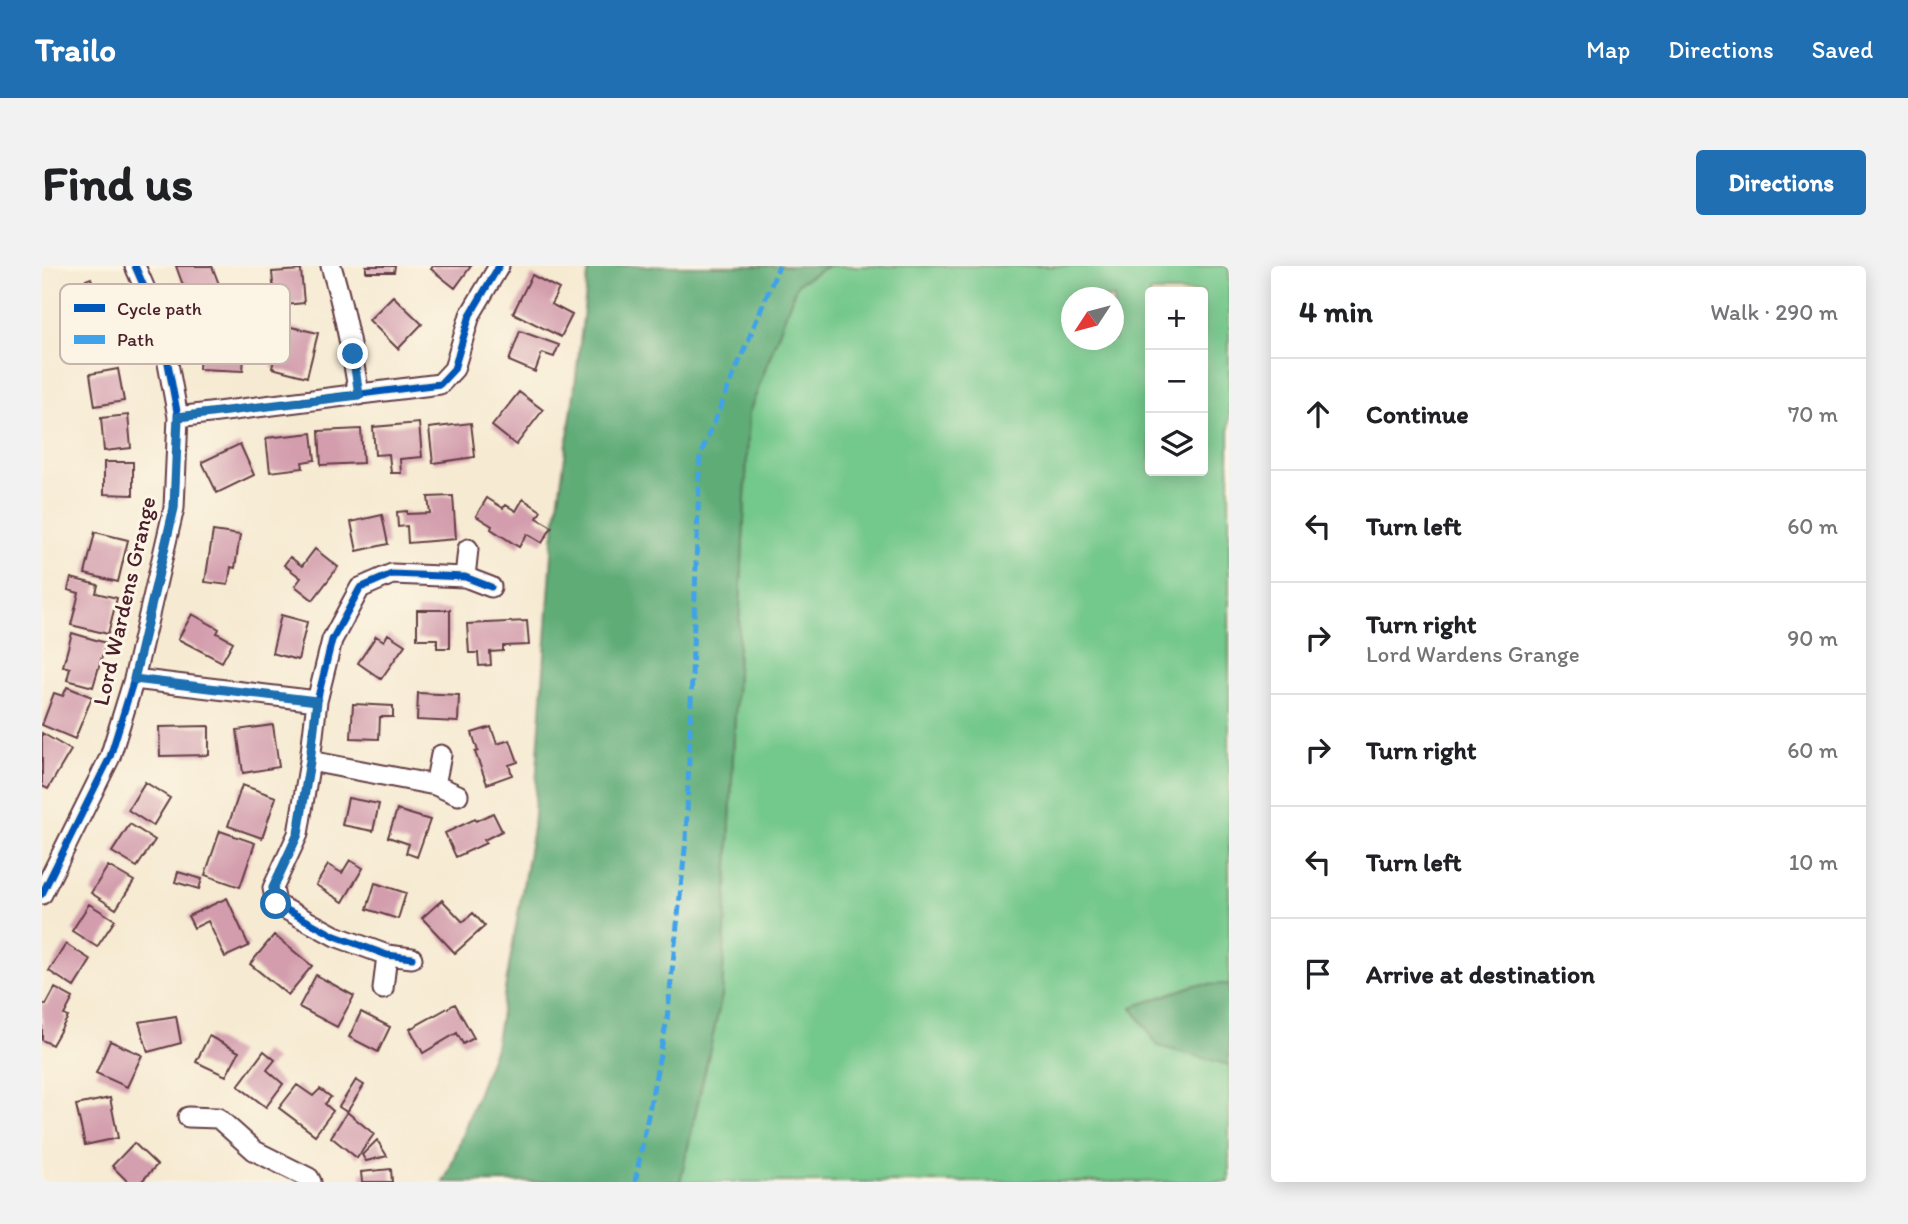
<!DOCTYPE html>
<html lang="en">
<head>
<meta charset="utf-8">
<style>
  :root { --surface:#fff; --page:#f2f2f2; --text:#202124; --muted:#757577; --line:#e0e0e0; --accent:#1f6fb2 }
  body { margin:0; font-family:Itim,sans-serif; background:var(--page); color:var(--text) }
  .controls { position:absolute; right:21px; top:21px; display:grid; overflow:hidden; border-radius:7px; box-shadow:0 4px 18px #0003 }
  .controls button { width:63px; height:63px; display:grid; place-items:center; padding:0; border:0; border-bottom:2px solid var(--line); background:var(--surface); color:var(--text); font:35px sans-serif }
  .compass { position:absolute; left:1019px; top:21px; width:63px; height:63px; border-radius:50%; background:var(--surface); box-shadow:0 4px 18px #0003; rotate:234deg }
  .stop { position:absolute; width:21px; height:21px; margin:-16px; border:5px solid #1f6fb2; border-radius:50%; background:#fff }
  .stop.end { background:#1f6fb2; border-color:#fff; box-shadow:0 2px 7px #0008 }
  .list { margin:0; padding:0; list-style:none }
  h2 { display:flex; justify-content:space-between; align-items:center; height:91px; margin:0; padding:0 28px; font-size:30px }
  h2 small { font-size:23px; font-weight:400; color:var(--muted) }
  .list li { display:grid; grid-template-columns:46px 1fr auto; gap:21px; align-items:center; box-sizing:border-box; height:112px; padding:0 28px; border-top:2px solid var(--line) }
  .list b { display:block; font-size:26px; white-space:nowrap }
  .list p { margin:0; font-size:23px; white-space:nowrap; color:var(--muted) }
  .list em { font-size:23px; font-style:normal; color:var(--muted) }
  .icon { flex:none; width:38px; height:38px; fill:none; stroke:currentColor; stroke-width:2; stroke-linecap:round; stroke-linejoin:round }
  .map { position:relative; flex:none; width:1187px; height:916px; overflow:hidden; border-radius:7px }
  header { display:flex; align-items:center; gap:42px; box-sizing:border-box; height:98px; padding:0 35px; background:var(--accent); color:#fff }
  header strong { font-size:33px }
  nav { display:flex; gap:38px; margin-inline-start:auto; font-size:24px }
  .intro { display:flex; align-items:center; justify-content:space-between; box-sizing:border-box; height:168px; padding:0 42px }
  h1 { margin:0; font-size:49px }
  .button { padding:18px 32px; border-radius:7px; background:var(--accent); color:#fff; font-size:24px; font-weight:700 }
  main { display:flex; gap:42px; padding:0 42px }
  aside { flex:1; background:var(--surface); border-radius:7px; box-shadow:0 4px 18px #0003 }
  .map>svg:first-child { display:block }
  .green { fill:#73c88b; stroke:#5e745b; stroke-width:2; fill-rule:evenodd }
  .forest { fill:#5eac77; stroke:#546651; stroke-width:2 }
  .building { fill:#d39dad }
  .lines { fill:none; stroke-linecap:round; stroke-linejoin:round }
  .minor-casing { stroke:#643d44; stroke-width:23 }
  .minor { stroke:#fff; stroke-width:19 }
  .quiet { stroke:#40a2eb; stroke-width:5; stroke-dasharray:10 5; stroke-linecap:butt }
  .cycleway-casing { stroke:#fcf5e5; stroke-width:11 }
  .cycleway { stroke:#0057b8; stroke-width:7 }
  .route { stroke:#1f6fb2; stroke-width:9 }
  .labels { text-anchor:middle; stroke-width:6; stroke-linejoin:round; paint-order:stroke }
  .street-label { font-size:23px; fill:#4a1f2b; stroke:#fcf5e5 }
  .key { fill:#fcf5e5; stroke:#c7b5ad; stroke-width:2 }
  .key-label { font-size:19px; fill:#4a1f2b }
</style>
</head>
<body>
<header>
<strong>Trailo</strong>
<nav><a>Map</a><a>Directions</a><a>Saved</a></nav>
</header>
<div class="intro"><h1>Find us</h1><a class="button">Directions</a></div>
<main>
<div class="map">
<svg width="1187" height="916" viewBox="0 0 1187 916">
  <rect width="100%" height="100%" fill="#fcf5e5"/>
  <filter id="ink" filterUnits="userSpaceOnUse"><feTurbulence type="fractalNoise" baseFrequency=".0143" numOctaves="2"/><feDisplacementMap in="SourceGraphic" scale="14" xChannelSelector="R" yChannelSelector="G"/><feConvolveMatrix kernelMatrix="1 2 1 2 8 2 1 2 1" color-interpolation-filters="sRGB"/></filter>
  <filter id="wash" filterUnits="userSpaceOnUse"><feTurbulence type="fractalNoise" baseFrequency=".00686" numOctaves="4" result="noise"/><feDisplacementMap in="SourceGraphic" scale="28" xChannelSelector="R" yChannelSelector="G"/><feGaussianBlur stdDeviation="1.57" result="paint"/><feColorMatrix in="noise" values="0 0 0 0 0 0 0 0 0 0 0 0 0 0 0 0 0 1.4 0 .05"/><feComposite in="paint" operator="in"/></filter>
  <g filter="url(#wash)">
    <rect width="100%" height="100%" fill="#f6ead2"/>
    <path class="green" d="M786,0H1187V916H638L680,729L707,147L755,18ZM1108,26H1161V205H1108ZM1030,32H1072V74H1030Z"/>
    <path class="forest" d="M547,0H786L755,18L707,147L680,729L638,916H401L406,907L453,781L491,562L511,273L532,128Z
      M1187,718V799L1116,780L1090,741L1153,719Z"/>
    <g id="blocks">
      <path class="building" d="M134,0H170L178,21L146,33Z
        M324,0H353L352,6H324Z
        M391,0H429L413,22L389,3Z
        M259,4L262,37L233,40L230,6Z
        M490,9L517,23L509,38L530,49L519,71L471,47Z
        M49,12L60,44L33,53L22,22Z
        M351,30L380,58L356,83L327,54Z
        M189,58L204,59L201,105L157,103L159,67L188,69Z
        M240,59L276,67L265,111L230,102L235,81L223,78L226,64L239,67Z
        M478,65L517,79L512,91L500,87L493,106L467,95Z
        M76,103L82,135L53,140L48,108Z
        M477,126L501,144L474,179L450,160Z
        M86,149L89,182L62,185L59,152Z
        M377,157L380,191L358,193L359,207H349L347,188L333,189L331,161Z
        M429,157L433,191L391,197L387,162Z
        M319,163L321,197L279,199L277,165Z
        M270,167L273,194L260,196L261,202L228,206L224,172Z
        M198,178L212,209L175,227L160,196Z
        M62,196H91V229L62,228Z
        M411,230L414,273L366,277L365,260L356,261L355,246L365,245V248L388,247L386,231Z
        M445,232L461,242L464,239L474,245L481,233L499,245L495,252L510,261L500,277L485,268L477,281L449,263L450,260L434,250Z
        M340,249L346,278L315,285L309,256Z
        M171,265L198,269L193,302L189,301L186,319L163,316Z
        M53,266L86,274L76,316L43,308Z
        M273,283L296,301L271,334L253,320L259,312L242,299L248,291L260,300Z
        M29,312L56,319L54,327L75,332L66,368L29,359L37,327L26,324Z
        M375,344H408V382H395V373H375Z
        M150,348L177,363L175,367L191,376L180,396L136,373Z
        M239,349L265,356L256,394L230,387Z
        M485,355L487,379L461,380V385L448,386L449,399L437,400L436,387H427L425,358Z
        M30,367L64,377L51,421L25,414L28,402L21,400Z
        M346,368L363,379L339,413L316,397L334,370L342,375Z
        M25,421L50,431L33,473L0,459L12,427L21,430Z
        M376,427L417,429L416,456L375,454Z
        M311,438L351,440V451H338L337,473L309,472Z
        M231,459L237,501L201,507L195,464Z
        M167,460V489L118,490L117,461Z
        M449,461L455,478L468,474L476,496L467,499L470,509L445,518L433,486L436,485L430,467Z
        M0,467L29,484L6,523L0,520Z
        M103,516L128,532L111,560L86,544Z
        M200,519L234,531L220,572L186,560Z
        M306,532L337,538L331,565L300,559Z
        M355,544L388,554L375,591L364,587L367,578L346,571Z
        M451,547L460,565L442,574L444,577L414,591L403,567L433,553L434,555Z
        M88,558L113,574L95,601L70,586Z
        M178,565L213,577L198,621L163,609Z
        M308,594L321,602L301,636L274,619L286,599L300,607Z
        M66,600L92,615L74,643L49,627Z
        M136,606L160,613L157,623L133,616Z
        M333,617L364,627L356,653L325,643Z
        M185,632L207,680L183,691L166,655L152,662L146,650Z
        M400,634L421,656L431,647L443,660L413,687L380,652Z
        M47,638L73,654L55,681L30,665Z
        M232,669L270,700L246,729L208,698Z
        M24,678L49,694L32,721L7,705Z
        M274,709L312,730L295,761L257,741Z
        M13,722L31,732L22,749L26,751L10,779L0,774V737L4,739Z
        M413,738L432,772L421,778L415,767L381,787L368,763Z
        M319,746L348,761L336,786L307,771Z
        M134,750L139,777L106,786L97,756Z
        M167,770L197,786L184,810L154,796Z
        M68,775L100,789L85,821L54,807Z
        M222,785L233,794L225,804L241,818L224,841L196,820Z
        M314,814L322,819L305,846L297,841Z
        M255,819L271,830L278,823L289,831L283,838L291,845L273,869L237,842Z
        M68,832L76,872L43,879L34,839Z
        M305,846L332,868L315,892L289,871Z
        M335,874L345,890L324,895L320,889Z
        M92,877L115,899L99,916H86L70,900Z
        M349,903L350,916H320L319,906Z"/>
    </g>
  </g>
  <g filter="url(#ink)">
    <use href="#blocks" fill-opacity="0" stroke="#643d44" stroke-width="2"/>
    <g class="lines">
      <g class="minor-casing">
        <path id="minor" d="M289,0C302,42 310,85 317,129
          M136,151L398,118L412,103L428,49L457,0
          M423,311L426,283
          M92,413L275,435
          M268,495L393,519L416,529
          M393,519L399,489
          M0,628L68,491L92,413L132,242L136,151L119,60L93,0
          M370,692L345,689L293,670L234,638L231,622L256,568L268,495L275,435L290,374L318,322L350,308L423,311L449,321
          M341,723L345,689
          M146,851L176,852L213,885L267,912L269,916"/>
      </g>
      <use href="#minor" class="minor"/>
      <path class="quiet" d="M593,916L625,753L644,574L658,190L737,0"/>
      <g class="cycleway-casing">
        <path id="cycleway" d="M136,151L398,118L412,103L428,49L457,0
          M0,628L68,491L92,413L132,242L136,151L119,60L93,0
          M370,692L345,689L293,670L234,638L231,622L256,568L268,495L275,435L290,374L318,322L350,308L423,311L449,321"/>
      </g>
      <use href="#cycleway" class="cycleway"/>
    </g>
  </g>
  <g class="lines" filter="url(#ink)">
    <path class="route" d="M234,638L231,622L256,568L268,495L275,435L92,413L132,242L136,151L317,129L311,88"/>
  </g>
  <g class="labels">
    <g class="street-label">
      <text transform="translate(82 335) rotate(-77)" y="8">Lord Wardens Grange</text>
    </g>
  </g>
  <rect x="18" y="18" width="230" height="80" rx="10" class="key"/>
  <rect x="32" y="38" width="31" height="8" fill="#0057b8"/>
  <rect x="32" y="69" width="31" height="9" fill="#40a2eb"/>
  <g class="key-label">
    <text x="75" y="49">Cycle path</text>
    <text x="75" y="80">Path</text>
  </g>
</svg>
<div class="controls">
<button>+</button>
<button>−</button>
<button><svg class="icon" aria-label="layers" viewBox="0 0 24 24"><path d="M12 4l9 5-9 5-9-5zM3 14l9 5 9-5"/></svg></button>
</div>
<svg class="compass" viewBox="-18 -18 36 36"><path d="M0-13l5 13h-10z" fill="#e53935"/><path d="M0 13l5-13h-10z" fill="#757577"/></svg>
<div class="stop" style="left:234px;top:638px"></div>
<div class="stop end" style="left:311px;top:88px"></div>
</div>
<aside>
<h2>4 min<small>Walk · 290 m</small></h2>
<ul class="list">
<li><svg class="icon" aria-label="ahead" viewBox="0 0 24 24"><path d="M12 20V5M6 11l6-6 6 6"/></svg><div><b>Continue</b></div><em>70 m</em></li>
<li><svg class="icon" aria-label="left" viewBox="0 0 24 24"><path d="M17 20v-9H6M10 6l-5 5 5 5"/></svg><div><b>Turn left</b></div><em>60 m</em></li>
<li><svg class="icon" aria-label="right" viewBox="0 0 24 24"><path d="M7 20v-9h11M14 6l5 5-5 5"/></svg><div><b>Turn right</b><p>Lord Wardens Grange</p></div><em>90 m</em></li>
<li><svg class="icon" aria-label="right" viewBox="0 0 24 24"><path d="M7 20v-9h11M14 6l5 5-5 5"/></svg><div><b>Turn right</b></div><em>60 m</em></li>
<li><svg class="icon" aria-label="left" viewBox="0 0 24 24"><path d="M17 20v-9H6M10 6l-5 5 5 5"/></svg><div><b>Turn left</b></div><em>10 m</em></li>
<li><svg class="icon" aria-label="arrive" viewBox="0 0 24 24"><path d="M6 21V4h12l-3 4 3 4H6"/></svg><div><b>Arrive at destination</b></div></li>
</ul>
</aside>
</main>
</body>
</html>
